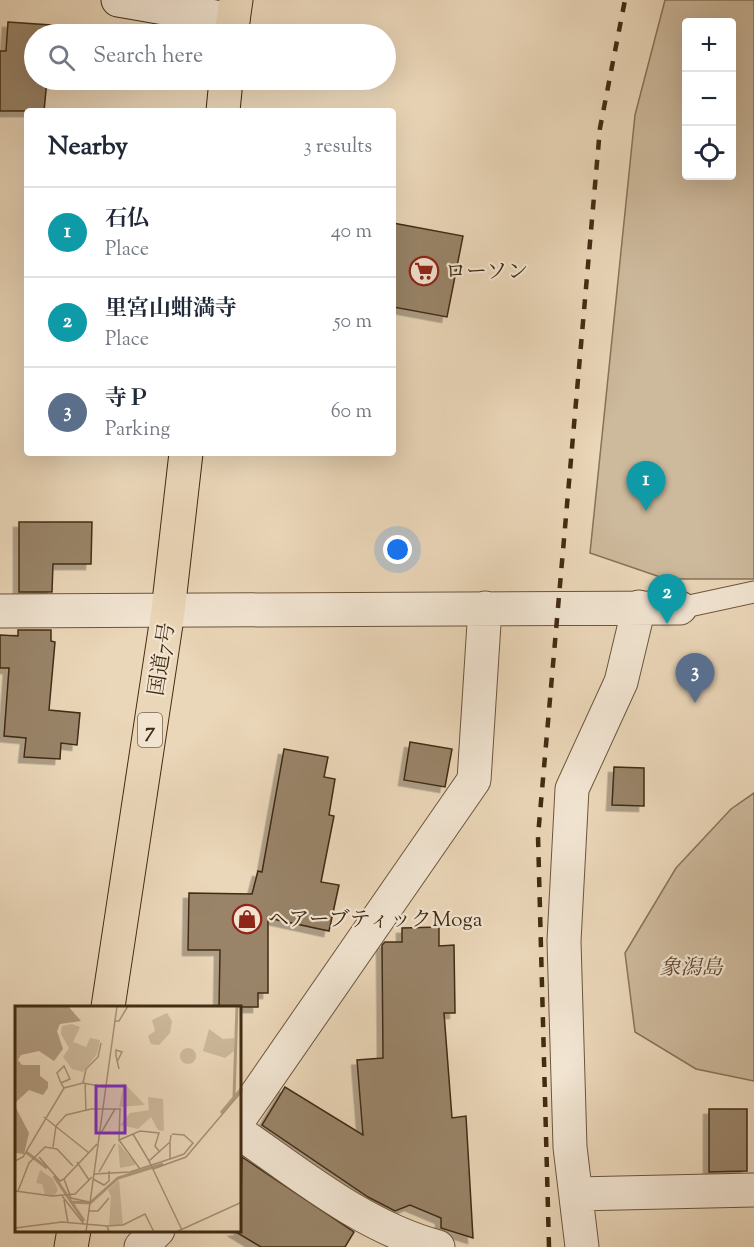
<!DOCTYPE html>
<html lang="en">
<head>
<meta charset="utf-8">
<style>
  :root { --surface:#fff; --page:#f2f2f3; --text:#1f2937; --muted:#747a83; --line:#e0e1e3; --accent:#ea580c }
  body { margin:0; font-family:"Sorts Mill Goudy","Noto Serif JP",serif; background:var(--page); color:var(--text) }
  .controls { position:absolute; right:18px; top:18px; display:grid; overflow:hidden; border-radius:6px; box-shadow:0 6px 24px #0002 }
  .controls button { width:54px; height:54px; display:grid; place-items:center; padding:0; border:0; border-bottom:2px solid var(--line); background:var(--surface); color:var(--text); font:30px sans-serif }
  .you { position:absolute; left:398px; top:550px; width:21px; height:21px; margin:-15px; border:4px solid #fff; border-radius:50%; background:#1a73e8; box-shadow:0 0 0 9px #1a73e833 }
  .badge { display:grid; place-items:center; width:39px; height:39px; border-radius:50%; background:var(--accent); color:#fff; font-size:20px; font-weight:700 }
  .pin { position:absolute; translate:-50% -50px; filter:drop-shadow(0 2px 3px #0008) }
  .pin::after { content:''; position:absolute; top:32px; width:21px; height:18px; background:inherit; clip-path:polygon(0 0,100% 0,50% 100%) }
  .list { margin:0; padding:0; list-style:none }
  h2 { display:flex; justify-content:space-between; align-items:center; height:78px; margin:0; padding:0 24px; font-size:26px }
  h2 small { font-size:20px; font-weight:400; color:var(--muted) }
  .list li { display:grid; grid-template-columns:39px 1fr auto; gap:18px; align-items:center; box-sizing:border-box; height:90px; padding:0 24px; border-top:2px solid var(--line) }
  .list b { display:block; font-size:22px; white-space:nowrap }
  .list p { margin:0; font-size:20px; white-space:nowrap; color:var(--muted) }
  .list em { font-size:20px; font-style:normal; color:var(--muted) }
  .icon { flex:none; width:33px; height:33px; fill:none; stroke:currentColor; stroke-width:2; stroke-linecap:round; stroke-linejoin:round }
  .map { position:relative; flex:none; width:754px; height:1247px; overflow:hidden }
  .search { position:absolute; background:var(--surface); box-shadow:0 6px 24px #0002; left:24px; top:24px; width:372px; height:66px; display:flex; align-items:center; gap:15px; box-sizing:border-box; padding:0 21px; border-radius:33px; color:var(--muted); font-size:22px }
  .panel { position:absolute; background:var(--surface); box-shadow:0 6px 24px #0002; left:24px; top:108px; width:372px; height:348px; border-radius:6px }
  .map>svg:first-child { display:block }
  .green { fill:#cdb99c; stroke:#887258; stroke-width:1.5; fill-rule:evenodd }
  .building { fill:#998469; stroke:#422b13; stroke-width:1.5; filter:url(#shadow) }
  .lines { fill:none; stroke-linecap:round; stroke-linejoin:round }
  .lane-casing { stroke:#6c563c; stroke-width:23 }
  .street-casing { stroke:#6c563c; stroke-width:35 }
  .secondary-casing { stroke:#422b13; stroke-width:35 }
  .highway-casing { stroke:#422b13; stroke-width:35 }
  .lane { stroke:#f1e4d1; stroke-width:21 }
  .street { stroke:#f1e4d1; stroke-width:33 }
  .secondary { stroke:#f1e4d1; stroke-width:33 }
  .highway { stroke:#ead6b8; stroke-width:33 }
  .rail { stroke:#422b13; stroke-width:4.5; stroke-dasharray:10 10; stroke-linecap:butt }
  .labels { text-anchor:middle; stroke-width:4.5; stroke-linejoin:round; paint-order:stroke }
  .shield { fill:#f1e4d1; stroke:#76624c; stroke-width:1.5 }
  .shield-label { font-size:20px; font-weight:bold; fill:#422b13 }
  .poi-label { font-size:21px; fill:#422b13; stroke:#f1e4d1; text-anchor:start }
  .street-label { font-size:21px; fill:#422b13; stroke:#f1e4d1 }
  .park-label { font-size:21px; font-style:italic; fill:#5e472e; stroke:#f1e4d1 }
  .inset-river { fill:none; stroke:#b19c80; stroke-width:3 }
  .inset-road { fill:none; stroke:#a79276; stroke-width:1.5 }
  .view { fill:#7b2cbf; fill-opacity:0.15; stroke:#7b2cbf; stroke-width:3 }
  .inset-edge { fill:none; stroke:#422b13; stroke-width:3 }
</style>
</head>
<body>
<div class="map">
<svg width="754" height="1247" viewBox="0 0 754 1247">
  <defs>
    <filter id="shadow"><feDropShadow dx="-5.5" dy="5.5" stdDeviation="0" flood-color="#0004"/></filter>
  </defs>
  <rect width="100%" height="100%" fill="#ead6b8"/>
  <filter id="stains"><feTurbulence type="fractalNoise" baseFrequency=".00333" numOctaves="4"/><feColorMatrix values="0 0 0 0 .2 0 0 0 0 .09 0 0 0 0 .02 0 0 0 .5 -.17"/></filter>
  <radialGradient id="worn" r=".72"><stop offset=".6" stop-color="#630" stop-opacity="0"/><stop offset="1" stop-color="#630" stop-opacity=".3"/></radialGradient>
  <path class="green" d="M665,0H754V579H666L590,553L635,115ZM686,22H732V176H686Z
    M754,793V1081L696,1069L635,1032L625,953L676,868L731,809Z"/>
  <path class="building" d="M8,22L51,25L50,34H34V80H47L44,111H0V51H6Z
    M393,223L463,236L447,317L393,307Z
    M19,522H92L91,564H53L52,592H19Z
    M18,630H51V641L55,642L49,710L80,713L77,745L61,743L60,759L24,757L26,738L4,736L9,668H0V635L18,636Z
    M410,742L452,749L445,787L404,780Z
    M284,749L328,757L324,777L335,779L329,815L334,816L321,882L339,885L329,931L268,918V993H258V1007H219L220,950H188L189,893L252,894L258,871L262,872Z
    M614,767L644,768V806L612,805Z
    M439,927V946L454,945L455,1013H444L452,1118L466,1116L473,1238L441,1228V1218L410,1205L395,1211L368,1197L262,1125L285,1087L363,1135L357,1060L383,1058L382,945L385,942H402V928Z
    M709,1109H747V1171L709,1172Z
    M242,1157L354,1232L345,1247H261L234,1231L240,1230Z"/>
  <g class="lines">
    <g class="lane-casing">
      <path id="lane" d="M680,608L754,592"/>
    </g>
    <g class="street-casing">
      <path id="street" d="M0,611L680,608
        M240,1118L474,780L485,608
        M240,1133C302,1176 364,1227 438,1247
        M576,1194L754,1190
        M141,1247L158,1230
        M582,1247L570,1147L564,941L572,789L621,682L639,607"/>
    </g>
    <g class="secondary-casing">
      <path id="secondary" d="M118,0L233,20"/>
    </g>
    <g class="highway-casing">
      <path id="highway" d="M231,34L236,0
        M223,111L226,80
        M108,1007L168,611L186,453
        M71,1247L74,1230"/>
    </g>
    <use href="#lane" class="lane"/>
    <use href="#street" class="street"/>
    <use href="#secondary" class="secondary"/>
    <use href="#highway" class="highway"/>
    <path class="rail" d="M549,1247L538,836L600,128L625,0"/>
  </g>
  <defs>
    <g id="supermarket-ring" transform="scale(1.5)"><circle r="9.5" fill="#f1e4d1" stroke="#8f2418" stroke-width="1.5"/><path d="M-6-5.5h2.5l.6 2H6L4.5 2H-2.5L-4.4-4H-6ZM-1.5 3.2a1.3 1.3 0 1 0 .1 0ZM3 3.2a1.3 1.3 0 1 0 .1 0Z" fill="#8f2418"/></g>
    <g id="shop-ring" transform="scale(1.5)"><circle r="9.5" fill="#f1e4d1" stroke="#8f2418" stroke-width="1.5"/><path d="M-5-2.5h2.3a2.7 3.5 0 0 1 5.4 0H5L5.5 6h-11ZM-1.5-2.5h3a1.5 2.3 0 0 0-3 0Z" fill="#8f2418"/></g>
  </defs>
  <g fill-rule="evenodd">
    <use href="#supermarket-ring" x="424" y="271"/>
    <use href="#shop-ring" x="247" y="919"/>
  </g>
  <g class="labels">
    <rect class="shield" x="138" y="713" width="24" height="34" rx="4.5"/>
    <g class="shield-label">
      <text x="150" y="737">7</text>
    </g>
    <g class="poi-label">
      <text x="445" y="278">ローソン</text>
      <text x="268" y="926">ヘアーブティックMoga</text>
    </g>
    <g class="street-label">
      <text transform="translate(161 659) rotate(-81)" y="7">国道7号</text>
    </g>
    <g class="park-label">
      <text x="691" y="974">象潟島</text>
    </g>
  </g>
  <g transform="translate(15 1006)">
    <rect width="226" height="226" fill="#ead6b8"/>
    <path d="M152,7L157,15L155,27L144,39L136,38L133,30L140,25L137,14ZM57,18L65,21L58,36L71,41L75,32L85,34L82,48L68,66L57,63L48,51L54,42L46,28L47,20ZM194,23L208,33L219,32V45L210,52L188,45ZM165 50a8 8 0 1 1 16 0a8 8 0 1 1-16 0ZM109,77L129,98V99L104,101ZM133,91L148,93L149,125L143,124L136,111L123,123L105,119L115,107L134,104ZM103,137L120,157V159L105,162ZM25,164L38,173L43,184L39,190L30,188L27,178L21,177ZM104,174L108,219L94,220L96,190L93,184Z" fill="#cdb99c"/>
    <path d="M0,0H53L66,15L45,18L42,25L48,43L39,55L24,45L6,49L3,54L7,59H25V70L33,76V82L28,89L14,84L0,97ZM0,100L14,127L9,148L0,147Z" fill="#b19c80"/>
    <path class="inset-river" d="M219,91L222,0M206,107L227,82M11,146L32,162M39,170L69,215M55,196L75,197L103,172L148,158"/>
    <path class="inset-road" d="M99,15H104L113,0M102,56L107,46L101,44V50L104,63M46,77L55,73L49,60L42,67L46,77L49,82M68,77L71,63L83,51L86,37M70,77L71,105M105,103L104,134L125,125L144,127L140,140L144,145M29,111L74,147M86,127L100,103M118,128L134,155M156,129L155,136L134,155L167,224M104,134L125,163M38,141L41,120L51,109L76,103H106M24,151L45,175L49,173M155,153L169,148L178,137L169,129L157,128M0,155L8,151L49,82L68,77L90,81M62,156L74,174M138,163L171,151L227,85M84,166L100,138M79,168L115,166L155,153V137M78,173L89,179L94,175V165M0,185L37,190L60,188L77,171M3,185L14,157L30,141L42,143L58,160M47,190L69,218M49,194L53,217M74,196L56,192L49,173L82,138M73,205H83L94,192M92,220L108,219L130,208L139,226M0,222L47,216L92,220L94,226M71,226L102,0M161,226L227,196"/>
    <path class="view" d="M81,80H110V127H81Z"/>
    <rect width="226" height="226" class="inset-edge"/>
  </g>
  <rect width="100%" height="100%" filter="url(#stains)"/>
  <rect width="100%" height="100%" fill="url(#worn)"/>
</svg>
<div class="controls">
<button>+</button>
<button>−</button>
<button><svg class="icon" aria-label="locate" viewBox="0 0 24 24"><circle cx="12" cy="12" r="6"/><path d="M12 2v4M12 18v4M2 12h4M18 12h4"/></svg></button>
</div>
<div class="you"></div>
<div class="pin badge" style="left:646px;top:511px;background:#0f9aa8">1</div>
<div class="pin badge" style="left:667px;top:624px;background:#0f9aa8">2</div>
<div class="pin badge" style="left:695px;top:703px;background:#5c6f8a">3</div>
<div class="search"><svg class="icon" aria-label="search" viewBox="0 0 24 24"><circle cx="10" cy="10" r="6"/><path d="M15 15l6 6"/></svg>Search here</div>
<section class="panel">
<h2>Nearby<small>3 results</small></h2>
<ul class="list">
<li><span class="badge" style="background:#0f9aa8">1</span><div><b>石仏</b><p>Place</p></div><em>40 m</em></li>
<li><span class="badge" style="background:#0f9aa8">2</span><div><b>里宮山蚶満寺</b><p>Place</p></div><em>50 m</em></li>
<li><span class="badge" style="background:#5c6f8a">3</span><div><b>寺Ｐ</b><p>Parking</p></div><em>60 m</em></li>
</ul>
</section>
</div>
</body>
</html>
